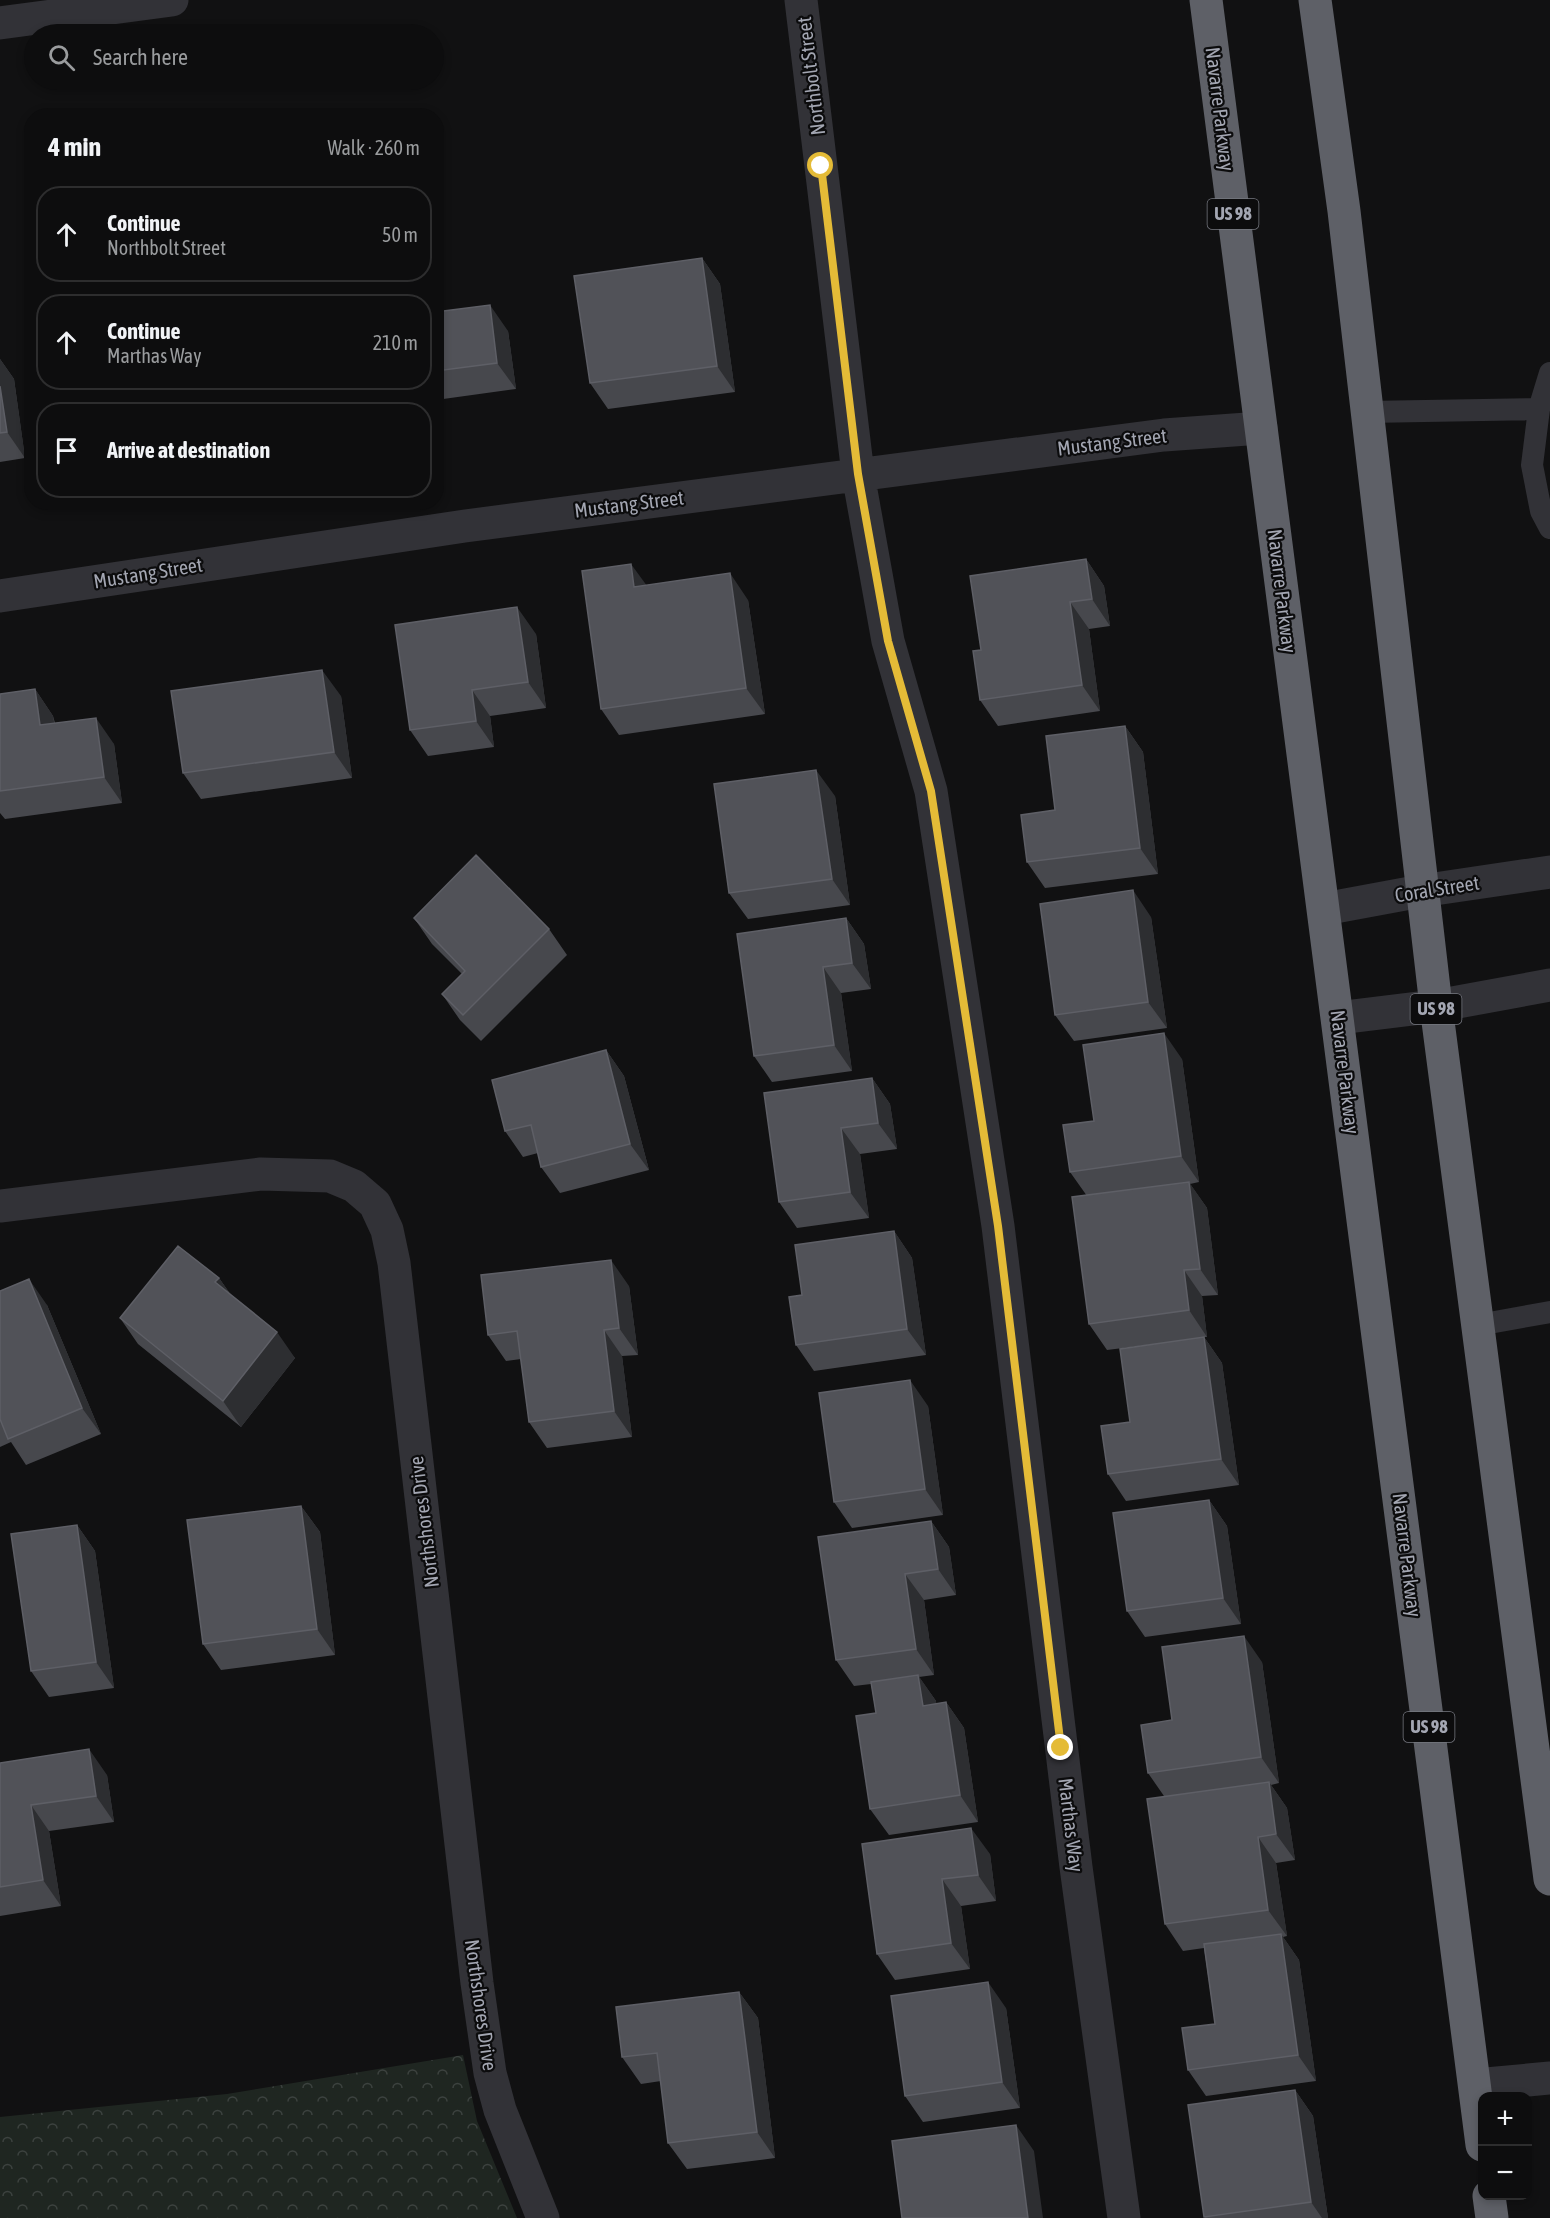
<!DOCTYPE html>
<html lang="en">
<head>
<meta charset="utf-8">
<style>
  :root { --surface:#0d0d0e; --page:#161617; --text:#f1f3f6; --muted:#9a9c9e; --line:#2d2d2e }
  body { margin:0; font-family:"Asap Condensed",sans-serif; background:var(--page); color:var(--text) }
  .controls { position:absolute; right:18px; bottom:18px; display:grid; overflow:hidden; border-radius:12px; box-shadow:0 3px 9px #0003 }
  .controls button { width:54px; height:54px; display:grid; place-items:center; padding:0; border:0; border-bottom:2px solid var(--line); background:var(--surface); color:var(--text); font:30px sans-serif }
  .stop { position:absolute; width:18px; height:18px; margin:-14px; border:4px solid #e4bb37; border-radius:50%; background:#fff }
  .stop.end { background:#e4bb37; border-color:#fff; box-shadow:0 2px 6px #0008 }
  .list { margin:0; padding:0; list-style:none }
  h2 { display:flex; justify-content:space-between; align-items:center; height:78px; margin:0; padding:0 24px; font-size:26px }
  h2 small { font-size:20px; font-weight:400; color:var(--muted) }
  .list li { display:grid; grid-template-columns:39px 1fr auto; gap:18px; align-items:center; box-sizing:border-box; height:96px; margin:0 12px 12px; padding:0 12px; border:2px solid var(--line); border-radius:24px }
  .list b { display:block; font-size:22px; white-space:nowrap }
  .list p { margin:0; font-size:20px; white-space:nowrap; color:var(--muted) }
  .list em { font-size:20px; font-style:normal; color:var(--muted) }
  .icon { flex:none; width:33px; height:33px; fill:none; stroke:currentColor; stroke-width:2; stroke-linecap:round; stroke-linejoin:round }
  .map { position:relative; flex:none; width:1550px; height:2218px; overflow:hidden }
  .search { position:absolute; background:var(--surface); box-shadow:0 3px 9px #0003; left:24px; top:24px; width:420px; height:66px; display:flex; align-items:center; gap:15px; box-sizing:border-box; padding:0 21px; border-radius:33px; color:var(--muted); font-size:22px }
  .panel { position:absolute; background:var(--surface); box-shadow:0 3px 9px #0003; left:24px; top:108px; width:420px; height:402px; border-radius:24px }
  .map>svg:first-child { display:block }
  .forest { fill:url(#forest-crowns) }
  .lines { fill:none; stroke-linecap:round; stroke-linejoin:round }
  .lane { stroke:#323237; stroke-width:22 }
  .street { stroke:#323237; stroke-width:33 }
  .highway { stroke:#5e6067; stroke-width:33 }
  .wall { fill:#47484d }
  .shaded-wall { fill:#2d2e31 }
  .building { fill:#515258; stroke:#5e5f66; stroke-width:1.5 }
  .route { stroke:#e4bb37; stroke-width:8 }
  .labels { text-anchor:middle; stroke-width:4.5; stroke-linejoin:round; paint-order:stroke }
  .shield { fill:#0c0c0d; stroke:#767880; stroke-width:1.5 }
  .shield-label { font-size:18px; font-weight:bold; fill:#a3a6b2 }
  .street-label { font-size:20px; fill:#a3a6b2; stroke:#0c0c0d }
</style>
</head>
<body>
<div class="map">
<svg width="1550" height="2218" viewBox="0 0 1550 2218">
  <defs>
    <pattern id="forest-crowns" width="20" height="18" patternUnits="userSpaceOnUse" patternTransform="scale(1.5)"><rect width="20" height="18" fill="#1f2621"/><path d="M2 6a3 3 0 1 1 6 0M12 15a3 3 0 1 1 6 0" fill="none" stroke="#3c423f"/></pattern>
  </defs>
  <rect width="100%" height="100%" fill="#111112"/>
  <path class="forest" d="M463,2055L477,2121L517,2218H0V2117L227,2094Z"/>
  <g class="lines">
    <path class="lane" d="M1539,409L1550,373
      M1367,412L1539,409L1532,465L1541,511L1550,528
      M1478,1325L1550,1312"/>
    <path class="street" d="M801,0L858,474L888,641L931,791L998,1226L1076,1867L1124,2218
      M0,23L172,0
      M0,596L465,526L1164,435L1261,428
      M1324,909L1421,891L1550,872
      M1338,1018L1436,1006L1550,985
      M0,1206L261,1174L330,1176L354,1186L375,1204L387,1230L394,1263L477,1983L490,2073L500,2110L543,2218
      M1475,2085L1550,2078"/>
    <path class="highway" d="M1206,0L1482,2145
      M1315,0L1344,211L1436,1006L1550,1879
      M1489,2196L1492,2218"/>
  </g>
  <path class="wall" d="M702,258L720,284L735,392L608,409L590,383Z
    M436,312L508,331L516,389L436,400Z
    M0,359L14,379L25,458L0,462Z
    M1086,559L1104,586L1110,626L1089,629L1100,711L998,726L980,700L981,650Z
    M748,600L765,714L619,735L601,709Z
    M536,634L546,708L490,716L494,747L428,756L410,730Z
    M35,689L53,716L55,723L114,744L122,803L5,819L0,813V694Z
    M341,696L352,778L201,799L183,773Z
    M1125,726L1143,752L1158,874L1045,888L1027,862L1055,810Z
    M835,796L850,905L748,919L729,893Z
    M1151,917L1167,1028L1074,1041L1055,1015Z
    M414,918L549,929L567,955L481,1041L460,1020L442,994L462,974L432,944Z
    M846,918L864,944L871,989L841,993L852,1071L772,1082L754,1056Z
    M606,1050L624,1076L649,1170L560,1193L541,1167L538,1153L523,1157L505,1131Z
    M1182,1059L1199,1182L1190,1184L1207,1208L1218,1295L1202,1296L1207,1337H1204L1222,1363L1239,1485L1126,1501L1108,1474L1130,1422L1155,1344L1107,1350L1089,1324L1087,1196L1070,1172L1094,1121Z
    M872,1078L890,1104L897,1149L860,1154L869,1218L797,1228L779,1202Z
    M894,1231L912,1258L926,1355L814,1371L796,1345Z
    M219,1278L231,1295L295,1358L241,1427L138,1344L120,1318Z
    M629,1286L638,1355L622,1356L632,1437L547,1448L529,1422L521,1359L506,1361L488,1335Z
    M0,1291L47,1305L101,1434L26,1465L11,1442L0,1447Z
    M928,1406L943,1515L852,1528L834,1502Z
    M1209,1500L1227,1526L1241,1624L1145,1637L1127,1611Z
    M301,1506L320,1532L335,1655L221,1670L203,1644Z
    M931,1521L949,1547L956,1595L924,1600L934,1675L919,1677L936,1701V1704L946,1702L964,1728L978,1822L889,1835L870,1809L876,1713L871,1684L854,1686L836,1660Z
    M77,1525L95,1551L114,1688L49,1697L31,1671Z
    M1262,1662L1279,1783L1271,1785L1287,1808L1295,1860L1276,1863L1287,1936L1283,1937L1299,1960L1316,2081L1206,2096L1188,2070L1215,2024L1204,1948L1183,1951L1165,1924L1164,1796L1148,1773L1172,1720Z
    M0,1763L107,1775L114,1822L49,1831L61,1906L0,1916Z
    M862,1844L990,1854L996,1901L961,1906L970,1969L895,1980L877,1954Z
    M739,1992L758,2018L775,2158L687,2169L668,2143L661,2081L641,2084L622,2057Z
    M1006,2008L1020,2108L923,2122L905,2096Z
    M1295,2090L1313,2116L1328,2218H1205L1204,2217Z"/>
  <path class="shaded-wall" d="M702,258L720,284L735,392L717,366Z
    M490,305L508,331L516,389L497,363Z
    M0,359L14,379L25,458L7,432L0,386Z
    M1086,559L1104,586L1110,626L1092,599Z
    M631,564L650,590L634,587Z
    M730,573L748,600L765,714L746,688Z
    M1070,602L1089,629L1100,711L1082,685Z
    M517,607L536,634L546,708L528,682Z
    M322,670L341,696L352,778L334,752Z
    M35,689L53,716L59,751L40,725Z
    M472,690L490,716L494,747L476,721Z
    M96,718L114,744L122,803L104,777Z
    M1125,726L1143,752L1158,874L1140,848Z
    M816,770L835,796L850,905L832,879Z
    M1133,890L1151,917L1167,1028L1148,1002Z
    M846,918L864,944L871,989L852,963Z
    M823,967L841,993L852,1071L834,1045Z
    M1164,1033L1182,1059L1199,1182L1181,1156Z
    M606,1050L624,1076L649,1170L630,1144Z
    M872,1078L890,1104L897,1149L878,1123Z
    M841,1128L860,1154L869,1218L850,1192Z
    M1189,1182L1207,1208L1218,1295L1200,1269Z
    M894,1231L912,1258L926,1355L907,1329Z
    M611,1260L629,1286L638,1355L619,1328Z
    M1184,1270L1202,1296L1207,1337L1189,1310Z
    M219,1278L237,1304L215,1282Z
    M29,1279L47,1305L101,1434L82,1408Z
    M604,1330L622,1356L632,1437L614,1411Z
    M277,1332L295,1358L241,1427L223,1401Z
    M1204,1337L1222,1363L1239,1485L1221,1459Z
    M910,1380L928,1406L943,1515L925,1489Z
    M1209,1500L1227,1526L1241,1624L1223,1598Z
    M301,1506L320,1532L335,1655L317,1629Z
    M931,1521L949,1547L956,1595L938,1569Z
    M77,1525L95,1551L114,1688L96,1662Z
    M905,1574L924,1600L934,1675L916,1649Z
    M1244,1636L1262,1662L1279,1783L1261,1757Z
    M918,1675L936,1701L941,1732L923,1706Z
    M946,1702L964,1728L978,1822L960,1795Z
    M89,1749L107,1775L114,1822L96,1796Z
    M1269,1782L1287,1808L1295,1860L1276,1834Z
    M31,1805L49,1831L61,1906L43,1880Z
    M971,1828L990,1854L996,1901L978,1875Z
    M1258,1837L1276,1863L1287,1936L1268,1910Z
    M942,1879L961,1906L970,1969L951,1943Z
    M1281,1934L1299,1960L1316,2081L1298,2055Z
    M988,1982L1006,2008L1020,2108L1002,2082Z
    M739,1992L758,2018L775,2158L757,2132Z
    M1295,2090L1313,2116L1328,2218H1322L1311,2202Z
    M1016,2125L1034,2151L1043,2218H1028Z"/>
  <path class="building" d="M702,258L717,366L590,383L574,276Z
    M490,305L497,363L436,371V312Z
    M0,386L7,432L0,433Z
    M1086,559L1092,599L1070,602L1082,685L980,700L973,651L981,650L970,576Z
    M631,564L634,587L730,573L746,688L601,709L582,571Z
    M517,607L528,682L472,690L476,721L410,730L395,625Z
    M322,670L334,752L183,773L171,691Z
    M35,689L40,725L96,718L104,777L0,791V694Z
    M1125,726L1140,848L1027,862L1021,815L1055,810L1046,736Z
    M816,770L832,879L729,893L714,784Z
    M476,855L549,929L463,1015L442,994L465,971L414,918Z
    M1133,890L1148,1002L1055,1015L1040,904Z
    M846,918L852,963L823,967L834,1045L754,1056L737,934Z
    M1164,1033L1181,1156L1070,1172L1063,1125L1094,1121L1083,1045Z
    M606,1050L630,1144L541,1167L531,1125L505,1131L492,1080Z
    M872,1078L878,1123L841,1128L850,1192L779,1202L764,1093Z
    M1189,1182L1200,1269L1184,1270L1189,1310L1089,1324L1072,1197Z
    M894,1231L907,1329L796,1345L789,1297L802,1295L795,1245Z
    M178,1246L219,1278L215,1282L277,1332L223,1401L120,1318Z
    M611,1260L619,1328L604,1330L614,1411L529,1422L517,1331L488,1335L481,1275Z
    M29,1279L82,1408L8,1439L0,1419V1291Z
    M1204,1337L1221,1459L1108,1474L1101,1426L1130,1422L1120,1349Z
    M910,1380L925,1489L834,1502L819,1393Z
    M1209,1500L1223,1598L1127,1611L1113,1513Z
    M301,1506L317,1629L203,1644L187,1520Z
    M931,1521L938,1569L905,1574L916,1649L836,1660L818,1537Z
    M77,1525L96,1662L31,1671L11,1534Z
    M1244,1636L1261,1757L1148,1773L1141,1725L1172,1720L1162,1647Z
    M918,1675L923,1706L946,1702L960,1795L870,1809L856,1716L876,1713L871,1682Z
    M89,1749L96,1796L31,1805L43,1880L0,1887V1763Z
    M1269,1782L1276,1834L1258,1837L1268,1910L1165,1924L1147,1799Z
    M971,1828L978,1875L942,1879L951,1943L877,1954L862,1844Z
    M1281,1934L1298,2055L1188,2070L1182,2028L1215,2024L1204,1944Z
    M988,1982L1002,2082L905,2096L891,1996Z
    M739,1992L757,2132L668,2143L657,2053L622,2057L616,2007Z
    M1295,2090L1311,2202L1204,2217L1188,2105Z
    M1016,2125L1028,2218H902L892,2141Z"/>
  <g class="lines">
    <path class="route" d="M821,166L858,474L888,641L931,791L998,1226L1061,1748"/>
  </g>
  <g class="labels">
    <g class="shield">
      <rect x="1207.5" y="199" width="51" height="30" rx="4.5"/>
      <rect x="1410.5" y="994" width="51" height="30" rx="4.5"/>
      <rect x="1403.5" y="1712" width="51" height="30" rx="4.5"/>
    </g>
    <g class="shield-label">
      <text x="1233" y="220">US 98</text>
      <text x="1436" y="1015">US 98</text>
      <text x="1429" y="1733">US 98</text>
    </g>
    <g class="street-label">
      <text transform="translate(811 76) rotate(-97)" y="7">Northbolt Street</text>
      <text transform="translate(1220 109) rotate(83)" y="7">Navarre Parkway</text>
      <text transform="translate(1112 442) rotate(-7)" y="7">Mustang Street</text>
      <text transform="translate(629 504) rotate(-7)" y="7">Mustang Street</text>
      <text transform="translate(148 573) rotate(-9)" y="7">Mustang Street</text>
      <text transform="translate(1282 591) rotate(83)" y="7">Navarre Parkway</text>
      <text transform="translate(1437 889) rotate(-9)" y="7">Coral Street</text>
      <text transform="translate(1345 1072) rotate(83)" y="7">Navarre Parkway</text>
      <text transform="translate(424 1522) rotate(-97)" y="7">Northshores Drive</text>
      <text transform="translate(1407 1555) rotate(83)" y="7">Navarre Parkway</text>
      <text transform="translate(1071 1825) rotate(83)" y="7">Marthas Way</text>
      <text transform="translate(481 2005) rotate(82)" y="7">Northshores Drive</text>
    </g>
  </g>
</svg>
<div class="controls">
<button>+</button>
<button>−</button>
</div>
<div class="stop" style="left:821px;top:166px"></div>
<div class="stop end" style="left:1061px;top:1748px"></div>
<div class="search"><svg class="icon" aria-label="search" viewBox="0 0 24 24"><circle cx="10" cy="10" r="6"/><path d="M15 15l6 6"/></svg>Search here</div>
<section class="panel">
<h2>4 min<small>Walk · 260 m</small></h2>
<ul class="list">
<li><svg class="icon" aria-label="ahead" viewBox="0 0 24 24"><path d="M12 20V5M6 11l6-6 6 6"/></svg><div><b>Continue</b><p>Northbolt Street</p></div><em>50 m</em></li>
<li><svg class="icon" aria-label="ahead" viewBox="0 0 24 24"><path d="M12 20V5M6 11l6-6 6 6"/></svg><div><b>Continue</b><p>Marthas Way</p></div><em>210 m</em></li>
<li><svg class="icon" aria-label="arrive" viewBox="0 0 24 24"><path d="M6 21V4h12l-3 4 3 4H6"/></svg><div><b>Arrive at destination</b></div></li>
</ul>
</section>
</div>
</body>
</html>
